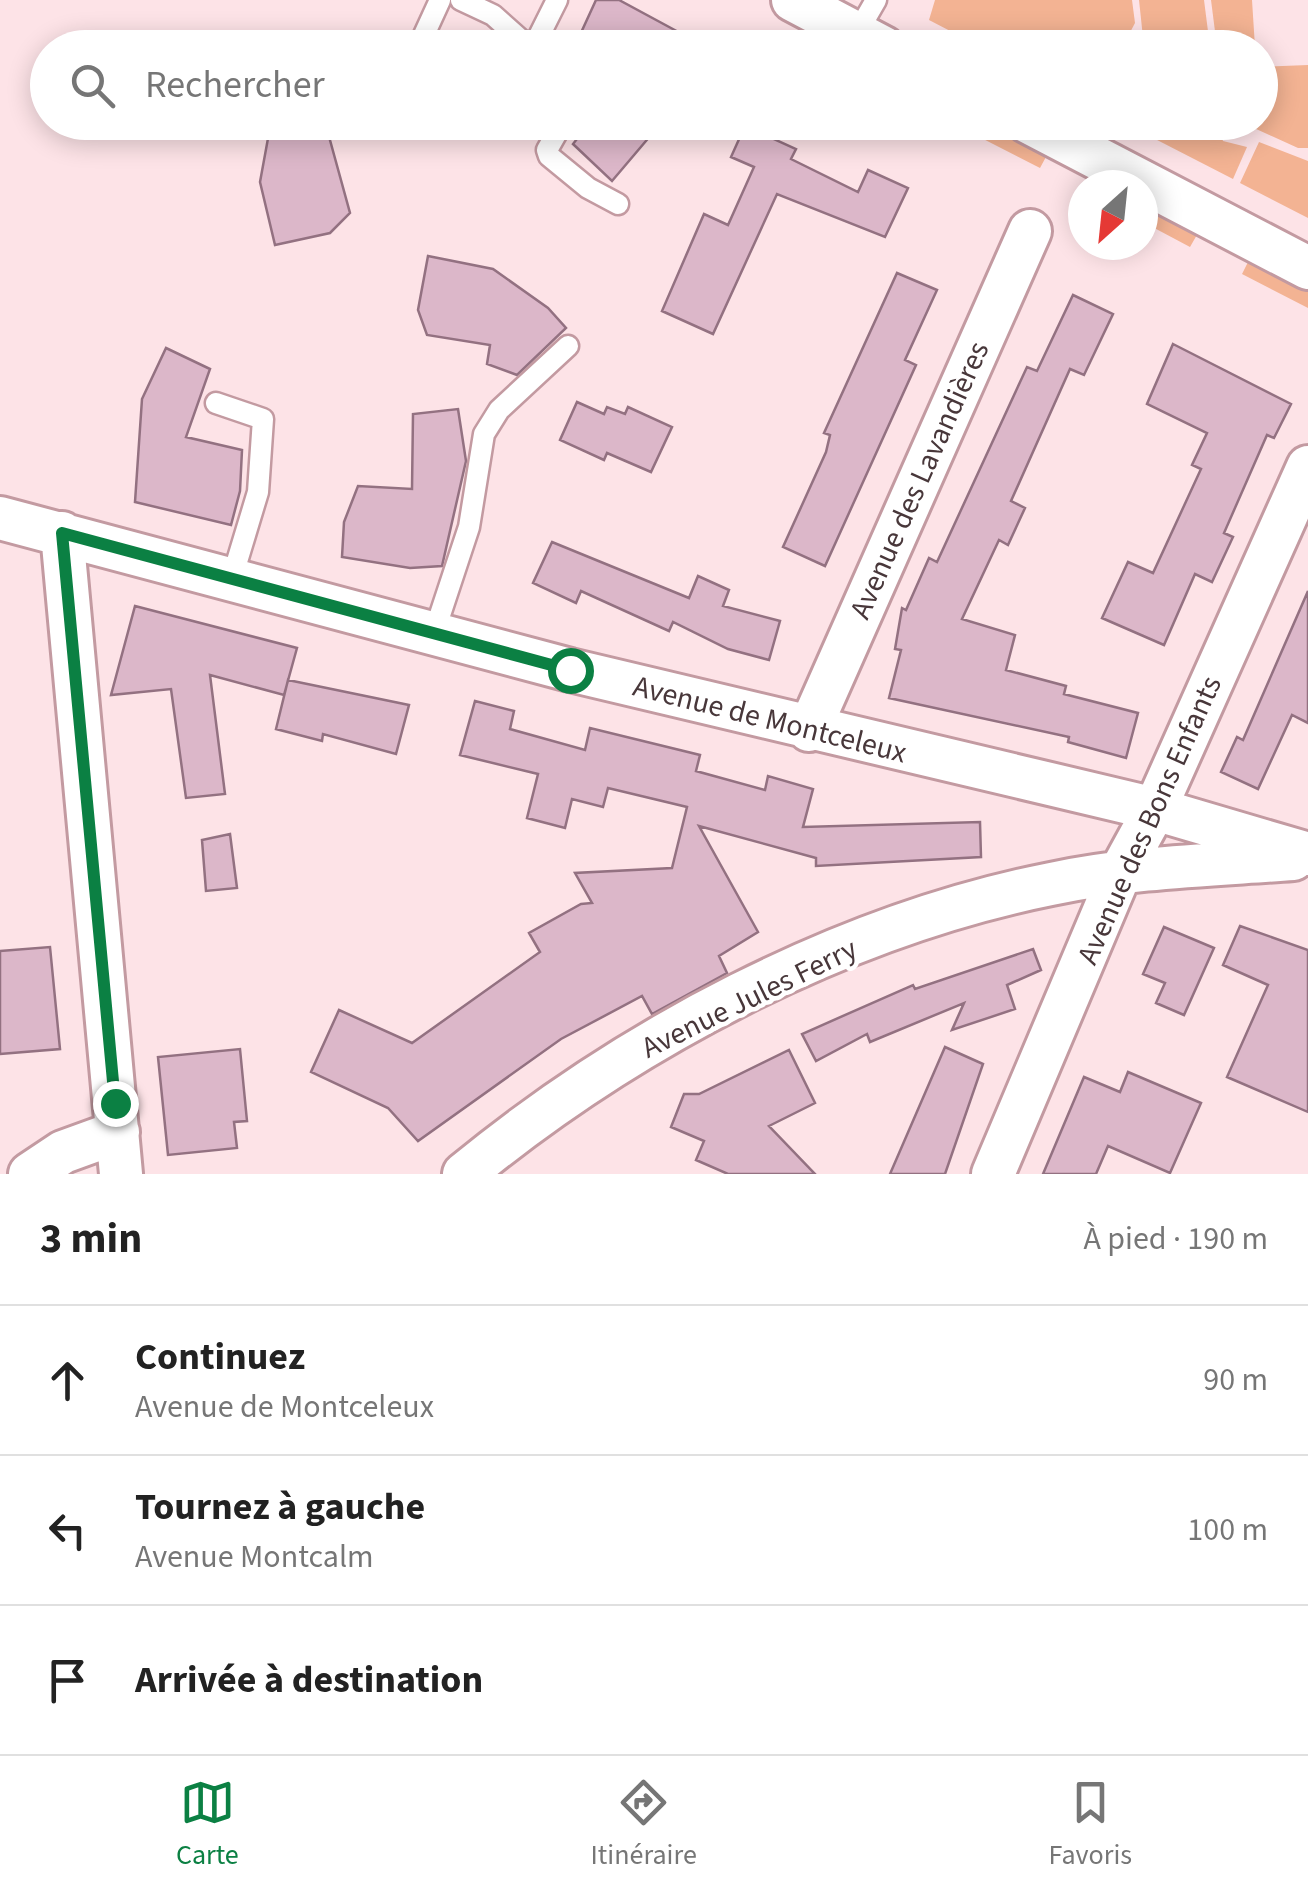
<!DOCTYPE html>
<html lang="fr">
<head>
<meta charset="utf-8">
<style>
  :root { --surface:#fff; --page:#f2f2f2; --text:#222; --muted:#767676; --line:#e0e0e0; --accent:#0b8043 }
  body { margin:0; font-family:"Source Sans 3",sans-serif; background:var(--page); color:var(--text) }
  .compass { position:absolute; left:1068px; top:170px; width:90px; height:90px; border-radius:50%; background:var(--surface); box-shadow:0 5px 25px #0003; rotate:207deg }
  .stop { position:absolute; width:30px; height:30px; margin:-22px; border:8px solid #0b8043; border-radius:50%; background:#fff }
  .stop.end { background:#0b8043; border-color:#fff; box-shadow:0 2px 10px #0008 }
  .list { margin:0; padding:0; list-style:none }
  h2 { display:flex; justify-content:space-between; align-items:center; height:130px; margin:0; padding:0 40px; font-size:42px }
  h2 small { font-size:32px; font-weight:400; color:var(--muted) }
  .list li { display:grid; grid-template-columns:65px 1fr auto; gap:30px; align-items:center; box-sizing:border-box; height:150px; padding:0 40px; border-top:2px solid var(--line) }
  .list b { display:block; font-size:38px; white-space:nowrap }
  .list p { margin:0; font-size:32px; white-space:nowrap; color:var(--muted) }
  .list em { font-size:32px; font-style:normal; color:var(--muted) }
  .icon { flex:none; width:55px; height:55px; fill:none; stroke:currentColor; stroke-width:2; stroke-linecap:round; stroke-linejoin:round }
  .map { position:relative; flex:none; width:1308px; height:1174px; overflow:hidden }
  .search { position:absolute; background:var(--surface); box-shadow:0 5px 25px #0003; left:30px; right:30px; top:30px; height:110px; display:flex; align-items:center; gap:25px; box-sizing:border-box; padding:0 35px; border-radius:55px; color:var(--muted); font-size:38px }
  .sheet { height:580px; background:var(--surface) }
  nav { display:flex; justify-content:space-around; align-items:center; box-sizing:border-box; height:140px; border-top:2px solid var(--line); background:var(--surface); font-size:28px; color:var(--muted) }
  nav a { display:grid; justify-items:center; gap:5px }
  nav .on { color:var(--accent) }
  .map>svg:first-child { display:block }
  .green { fill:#f3b393 }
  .building { fill:#dcb7c9; stroke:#937181; stroke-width:2.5 }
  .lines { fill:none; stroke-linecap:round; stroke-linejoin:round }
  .lane-casing { stroke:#c39aa1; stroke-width:25 }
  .street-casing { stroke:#c39aa1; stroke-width:48 }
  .lane { stroke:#fff; stroke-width:20 }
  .street { stroke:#fff; stroke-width:42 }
  .route { stroke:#0b8043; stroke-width:12 }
  .labels { text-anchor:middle; stroke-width:9; stroke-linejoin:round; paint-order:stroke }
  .street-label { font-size:30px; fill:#48373a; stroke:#fff }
</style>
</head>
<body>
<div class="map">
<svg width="1308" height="1174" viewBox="0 0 1308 1174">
  <rect width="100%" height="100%" fill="#fde3e7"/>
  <path class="green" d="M935,0H1132L1135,23L1125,42L1112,39L1108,47H981L929,20Z
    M1139,0H1204L1210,47H1144Z
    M1211,0H1252L1255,47H1217Z
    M1308,65V148H1298L1243,123L1260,122L1261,67Z
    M952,123H985L1047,155L1040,168Z
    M1124,123H1217L1223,141L1247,147L1233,179Z
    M1259,142L1308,161V218L1240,183Z
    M1143,204L1198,233L1190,247L1143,222Z
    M1249,260L1308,290V308L1242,274Z"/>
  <path class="building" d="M596,0H619L708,48H574Z
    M271,122H325L350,213L330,233L275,245L260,182Z
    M590,122H662L612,181L573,144Z
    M745,126L796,149L791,159L858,192L868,170L908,188L885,237L777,194L713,334L662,311L704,214L728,225L754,167L731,157Z
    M428,256L493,269L548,308L566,328L517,375L487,364L490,345L427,335L418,310Z
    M897,273L937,290L905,360L916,365L825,566L783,547L826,452L830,435L824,433Z
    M1073,295L1113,314L1084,375L1070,369L1011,501L1025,508L1008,545L999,540L962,619L1015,635L1006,670L1066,686L1064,694L1138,713L1126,758L1068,742L1069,737L889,698L901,650L895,649L902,608L906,610L929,558L937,562L1027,367L1037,371Z
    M1173,344L1291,404L1274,438L1267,435L1224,533L1233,537L1212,582L1195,574L1164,645L1102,618L1128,562L1153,573L1201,469L1192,465L1207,433L1147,404Z
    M166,348L210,369L186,437L242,450L240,491L231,525L135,502L142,399Z
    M577,402L604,414L607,407L625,414L628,407L672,427L651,472L607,453L604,460L560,440Z
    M458,409L466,461L442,566L410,568L342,557L344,522L358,486L412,489L413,414Z
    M552,542L689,598L698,576L729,590L723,606L780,621L769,660L728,649L673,622L669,631L581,591L576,603L533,583Z
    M1308,591V723L1292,715L1258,789L1221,772L1237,737L1243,740Z
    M135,606L297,648L284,695L210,675L225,794L186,798L171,689L111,695Z
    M288,680L409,705L396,754L323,734L322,741L276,729Z
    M475,701L514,711L510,729L585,750L590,728L700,755L696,771L765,790L768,776L813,789L803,827L980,822L981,857L816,866V858L699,826L758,932L719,956L727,973L652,1014L642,996L561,1039L418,1141L388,1108L311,1072L339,1010L412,1043L540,952L529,933L581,904L592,903L575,873L672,868L687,807L608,788L603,807L572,799L565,828L527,818L538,774L460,755Z
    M230,834L237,888L206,891L202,840Z
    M1240,926L1308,950V1112L1227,1077L1268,985L1223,965Z
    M1164,927L1214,948L1184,1015L1156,1003L1165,983L1143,974Z
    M50,947L60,1049L0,1054V951Z
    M1033,949L1041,970L1007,985L1015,1009L952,1030L964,1003L870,1042L867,1034L816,1061L802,1034L913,985L915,989Z
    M945,1047L983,1064L945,1174H890Z
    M240,1049L247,1121L234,1122L237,1148L168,1155L158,1057Z
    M789,1050L815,1103L769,1126L815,1174H728L696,1160L704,1141L671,1127L684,1094H699Z
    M1128,1072L1201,1103L1170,1173L1108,1146L1096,1174H1043L1084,1077L1120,1092Z"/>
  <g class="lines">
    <g class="lane-casing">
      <path id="lane" d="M461,0L493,15L530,48
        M857,33L876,0
        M418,48L440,0
        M533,48L557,0
        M563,122L547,150L549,156L588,188L618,204
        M216,403L263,419L258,492L232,578
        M434,633L469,527L484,434L499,410L568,346"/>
    </g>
    <g class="street-casing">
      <path id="street" d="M793,0L884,48
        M1028,122L1308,268
        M0,518L570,670L1155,809L1308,854
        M62,533L121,1174
        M809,730L1030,231
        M30,1174L63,1152L118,1132
        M464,1174C628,1039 841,926 1051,884C1131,867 1212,865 1293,859
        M993,1174L1121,871L1155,809L1308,467"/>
    </g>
    <use href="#lane" class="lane"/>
    <use href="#street" class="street"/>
  </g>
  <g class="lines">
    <path class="route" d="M115,1103L62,533L570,670"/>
  </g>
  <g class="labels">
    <g class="street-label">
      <text transform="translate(919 480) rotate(-66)" y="10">Avenue des Lavandières</text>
      <text transform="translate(770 719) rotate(14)" y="10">Avenue de Montceleux</text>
      <text transform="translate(1149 820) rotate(-66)" y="10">Avenue des Bons Enfants</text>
      <text transform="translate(749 998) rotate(-26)" y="10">Avenue Jules Ferry</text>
    </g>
  </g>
</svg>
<svg class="compass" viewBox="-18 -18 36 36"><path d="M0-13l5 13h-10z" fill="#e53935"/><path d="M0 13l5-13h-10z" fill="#767676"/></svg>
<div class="stop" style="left:570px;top:670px"></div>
<div class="stop end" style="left:115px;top:1103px"></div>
<div class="search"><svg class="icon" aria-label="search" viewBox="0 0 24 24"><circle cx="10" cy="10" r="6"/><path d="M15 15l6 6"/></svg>Rechercher</div>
</div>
<section class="sheet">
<h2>3 min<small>À pied · 190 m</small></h2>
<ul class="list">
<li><svg class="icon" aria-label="ahead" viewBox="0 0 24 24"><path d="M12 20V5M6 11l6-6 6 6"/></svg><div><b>Continuez</b><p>Avenue de Montceleux</p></div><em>90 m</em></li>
<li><svg class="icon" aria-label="left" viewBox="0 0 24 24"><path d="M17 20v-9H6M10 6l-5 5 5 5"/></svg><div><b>Tournez à gauche</b><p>Avenue Montcalm</p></div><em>100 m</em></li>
<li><svg class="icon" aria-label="arrive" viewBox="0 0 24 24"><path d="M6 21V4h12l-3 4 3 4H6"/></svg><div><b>Arrivée à destination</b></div></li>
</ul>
</section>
<nav>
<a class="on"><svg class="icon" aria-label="map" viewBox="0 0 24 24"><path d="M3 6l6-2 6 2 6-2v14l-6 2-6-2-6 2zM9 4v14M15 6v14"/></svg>Carte</a>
<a><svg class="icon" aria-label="directions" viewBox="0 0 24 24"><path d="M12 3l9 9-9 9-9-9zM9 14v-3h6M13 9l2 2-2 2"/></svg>Itinéraire</a>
<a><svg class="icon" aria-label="saved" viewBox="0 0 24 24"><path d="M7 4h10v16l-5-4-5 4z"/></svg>Favoris</a>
</nav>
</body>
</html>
